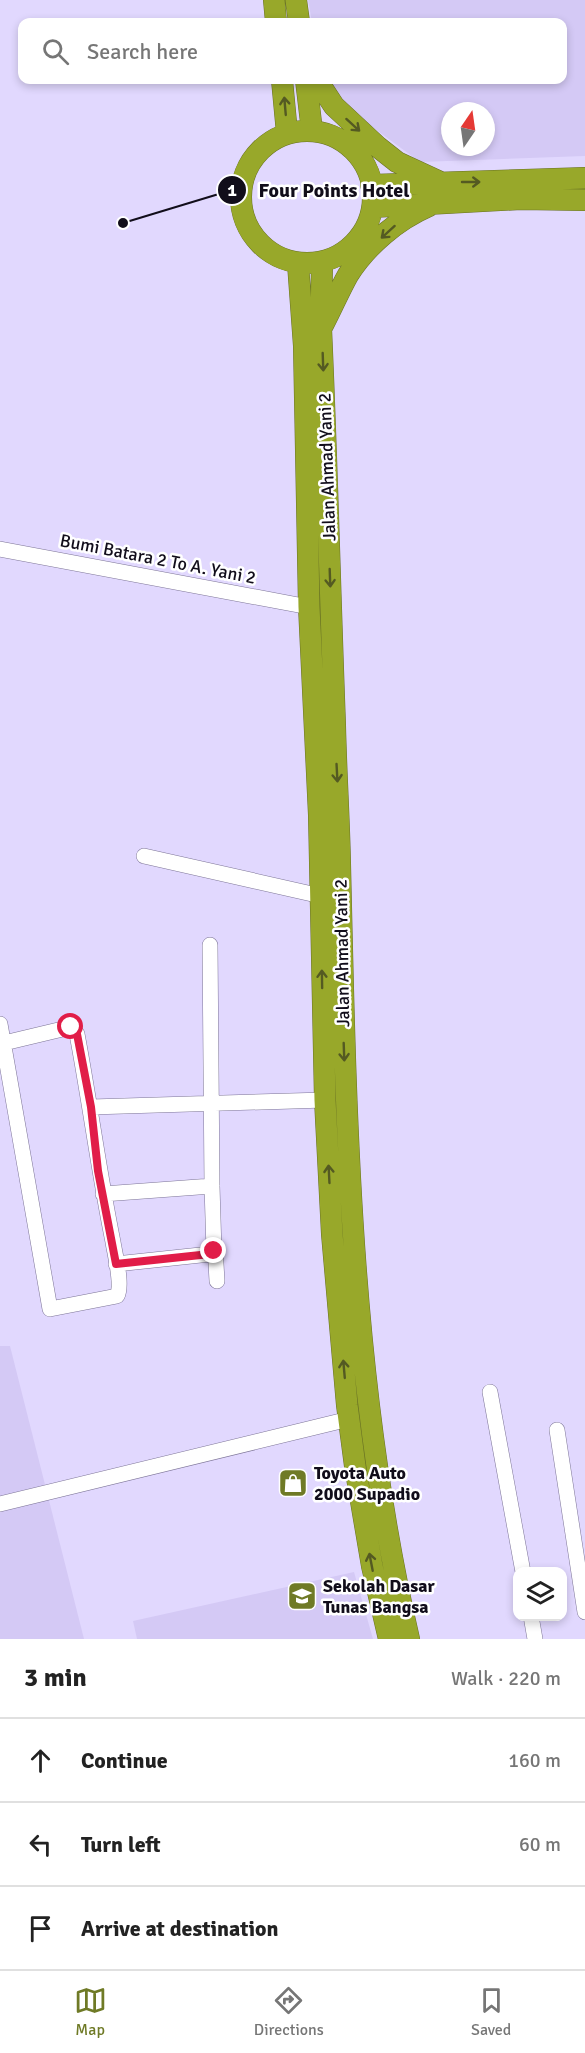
<!DOCTYPE html>
<html lang="en">
<head>
<meta charset="utf-8">
<style>
  :root { --surface:#fff; --page:#f6f6f6; --text:#222; --muted:#767676; --line:#e0e0e0; --accent:#6f7a26 }
  body { margin:0; font-family:Signika,sans-serif; background:var(--page); color:var(--text) }
  .controls { position:absolute; right:18px; bottom:18px; display:grid; overflow:hidden; border-radius:12px; box-shadow:0 3px 9px #0003 }
  .controls button { width:54px; height:54px; display:grid; place-items:center; padding:0; border:0; border-bottom:2px solid var(--line); background:var(--surface); color:var(--text); font:30px sans-serif }
  .compass { position:absolute; left:441px; top:102px; width:54px; height:54px; border-radius:50%; background:var(--surface); box-shadow:0 3px 9px #0003; rotate:13deg }
  .stop { position:absolute; width:18px; height:18px; margin:-14px; border:4px solid #e11d48; border-radius:50%; background:#fff }
  .stop.end { background:#e11d48; border-color:#fff; box-shadow:0 2px 6px #0008 }
  .list { margin:0; padding:0; list-style:none }
  h2 { display:flex; justify-content:space-between; align-items:center; height:78px; margin:0; padding:0 24px; font-size:26px }
  h2 small { font-size:20px; font-weight:400; color:var(--muted) }
  .list li { display:grid; grid-template-columns:39px 1fr auto; gap:18px; align-items:center; box-sizing:border-box; height:84px; padding:0 24px; border-top:2px solid var(--line) }
  .list b { display:block; font-size:22px; white-space:nowrap }
  .list em { font-size:20px; font-style:normal; color:var(--muted) }
  .icon { flex:none; width:33px; height:33px; fill:none; stroke:currentColor; stroke-width:2; stroke-linecap:round; stroke-linejoin:round }
  .map { position:relative; flex:none; width:585px; height:1639px; overflow:hidden }
  .search { position:absolute; background:var(--surface); box-shadow:0 3px 9px #0003; left:18px; right:18px; top:18px; height:66px; display:flex; align-items:center; gap:15px; box-sizing:border-box; padding:0 21px; border-radius:12px; color:var(--muted); font-size:22px }
  .sheet { height:330px; background:var(--surface) }
  nav { display:flex; justify-content:space-around; align-items:center; box-sizing:border-box; height:84px; border-top:2px solid var(--line); background:var(--surface); font-size:16px; color:var(--muted) }
  nav a { display:grid; justify-items:center; gap:3px }
  nav .on { color:var(--accent) }
  .map>svg:first-child { display:block }
  .built { fill:#d4c9f5; fill-rule:evenodd }
  .lines { fill:none; stroke-linecap:round; stroke-linejoin:round }
  .minor-casing { stroke:#7d7597; stroke-width:16 }
  .highway-casing { stroke:#697224; stroke-width:22 }
  .minor { stroke:#fff; stroke-width:15 }
  .highway { stroke:#98a82a; stroke-width:21 }
  .oneway { stroke:#545a22 }
  .route { stroke:#e11d48; stroke-width:8 }
  .labels { text-anchor:middle; stroke-width:5; stroke-linejoin:round; paint-order:stroke }
  .street-label { font-size:18px; fill:#110d1a; stroke:#fff }
  .poi-label { font-size:18px; font-weight:bold; fill:#110d1a; stroke:#fff; text-anchor:start }
  .leader { fill:none; stroke:#110d1a; stroke-width:2 }
  .callout-dot { fill:#110d1a; stroke:#fff; stroke-width:2 }
  .mark-label { font-size:18px; text-anchor:middle; font-weight:bold; fill:#fff }
  .callout-label { font-size:20px; text-anchor:middle; font-weight:bold; fill:#110d1a; stroke:#fff; stroke-width:5; stroke-linejoin:round; paint-order:stroke }
</style>
</head>
<body>
<div class="map">
<svg width="585" height="1639" viewBox="0 0 585 1639">
  <rect width="100%" height="100%" fill="#e1d8fe"/>
  <path class="built" d="M308,0H585V156L420,162L341,104L322,80H562V22H312ZM450,111H486V147H450Z
    M0,1346H10L84,1639H0Z
    M354,1572L373,1639H137L133,1621Z"/>
  <g class="lines">
    <g class="minor-casing">
      <path id="minor" d="M0,549L309,607
        M144,856L321,896
        M0,1024L50,1309L117,1296C123,1285 115,1255 113,1242C99,1173 90,1103 77,1034L71,1027L4,1043
        M91,1107L325,1100
        M103,1194L212,1186
        M215,1246L217,1281
        M116,1264L210,1254L214,1251L212,1186L210,945
        M490,1392L523,1572
        M557,1430L585,1612
        M0,1504L349,1419
        M531,1616L535,1639"/>
    </g>
    <g class="highway-casing">
      <path id="highway" d="M274,0L276,22
        M296,0L299,22
        M282,80L287,133
        M306,80L312,131
        M317,80L334,106L378,147L397,162L438,181
        M241 197a66 66 0 1 1 132 0a66 66 0 1 1-132 0Z
        M371,185L585,178
        M373,207L521,199L585,200
        M322,262L321,328C327,460 330,592 335,725C336,771 339,817 340,863C346,1123 350,1384 409,1639
        M298,264L304,346L309,607L319,815L325,1100L332,1234L347,1405L355,1466L372,1566L389,1639
        M323,325C332,308 339,291 348,275C367,245 397,220 429,206"/>
    </g>
    <use href="#minor" class="minor"/>
    <use href="#highway" class="highway"/>
  </g>
  <defs><path id="oneway-shaft" d="M-6 0H5M1.5-3L5.5 0L1.5 3" fill="none" stroke-width="1.6" stroke-linecap="round" stroke-linejoin="round" transform="scale(1.5)"/></defs>
  <g class="oneway">
    <use href="#oneway-shaft" transform="translate(285 106) rotate(-95)"/>
    <use href="#oneway-shaft" transform="translate(353 125) rotate(42)"/>
    <use href="#oneway-shaft" transform="translate(471 182)"/>
    <use href="#oneway-shaft" transform="translate(388 232) rotate(138)"/>
    <use href="#oneway-shaft" transform="translate(323 362) rotate(88)"/>
    <use href="#oneway-shaft" transform="translate(330 578) rotate(88)"/>
    <use href="#oneway-shaft" transform="translate(337 773) rotate(87)"/>
    <use href="#oneway-shaft" transform="translate(322 979) rotate(-91)"/>
    <use href="#oneway-shaft" transform="translate(344 1052) rotate(88)"/>
    <use href="#oneway-shaft" transform="translate(329 1174) rotate(-93)"/>
    <use href="#oneway-shaft" transform="translate(344 1369) rotate(-95)"/>
    <use href="#oneway-shaft" transform="translate(371 1562) rotate(-101)"/>
  </g>
  <g class="lines">
    <path class="route" d="M71,1027L77,1034L91,1107L98,1171L116,1264L210,1254L214,1251"/>
  </g>
  <defs>
    <g id="shop-square" transform="scale(1.5)"><rect x="-9" y="-9" width="18" height="18" rx="4" fill="#6f7a26" stroke="#fff"/><path d="M-5-2.5h2.3a2.7 3.5 0 0 1 5.4 0H5L5.5 6h-11ZM-1.5-2.5h3a1.5 2.3 0 0 0-3 0Z" fill="#fff"/></g>
    <g id="school-square" transform="scale(1.5)"><rect x="-9" y="-9" width="18" height="18" rx="4" fill="#6f7a26" stroke="#fff"/><path d="M0-5L7-2L0 1L-7-2ZM-4 1L0 2.5L4 1V4Q0 6-4 4Z" fill="#fff"/></g>
  </defs>
  <g fill-rule="evenodd">
    <use href="#shop-square" x="293" y="1483"/>
    <use href="#school-square" x="302" y="1596"/>
  </g>
  <g class="labels">
    <g class="street-label">
      <text transform="translate(327 467) rotate(-92)" y="6">Jalan Ahmad Yani 2</text>
      <text transform="translate(158 559) rotate(11)" y="6">Bumi Batara 2 To A. Yani 2</text>
      <text transform="translate(342 953) rotate(-91)" y="6">Jalan Ahmad Yani 2</text>
    </g>
    <g class="poi-label">
      <text x="314" y="1479">Toyota Auto<tspan x="314" dy="21">2000 Supadio</tspan></text>
      <text x="323" y="1592">Sekolah Dasar<tspan x="323" dy="21">Tunas Bangsa</tspan></text>
    </g>
  </g>
  <path class="leader" d="M123 223L232 190"/>
  <g class="callout-dot">
    <circle cx="123" cy="223" r="6"/>
    <circle cx="232" cy="190" r="15"/>
  </g>
  <g class="mark-label">
    <text x="232" y="196">1</text>
  </g>
  <g class="callout-label">
    <text x="334" y="197">Four Points Hotel</text>
  </g>
</svg>
<div class="controls">
<button><svg class="icon" aria-label="layers" viewBox="0 0 24 24"><path d="M12 4l9 5-9 5-9-5zM3 14l9 5 9-5"/></svg></button>
</div>
<svg class="compass" viewBox="-18 -18 36 36"><path d="M0-13l5 13h-10z" fill="#e53935"/><path d="M0 13l5-13h-10z" fill="#767676"/></svg>
<div class="stop" style="left:71px;top:1027px"></div>
<div class="stop end" style="left:214px;top:1251px"></div>
<div class="search"><svg class="icon" aria-label="search" viewBox="0 0 24 24"><circle cx="10" cy="10" r="6"/><path d="M15 15l6 6"/></svg>Search here</div>
</div>
<section class="sheet">
<h2>3 min<small>Walk · 220 m</small></h2>
<ul class="list">
<li><svg class="icon" aria-label="ahead" viewBox="0 0 24 24"><path d="M12 20V5M6 11l6-6 6 6"/></svg><div><b>Continue</b></div><em>160 m</em></li>
<li><svg class="icon" aria-label="left" viewBox="0 0 24 24"><path d="M17 20v-9H6M10 6l-5 5 5 5"/></svg><div><b>Turn left</b></div><em>60 m</em></li>
<li><svg class="icon" aria-label="arrive" viewBox="0 0 24 24"><path d="M6 21V4h12l-3 4 3 4H6"/></svg><div><b>Arrive at destination</b></div></li>
</ul>
</section>
<nav>
<a class="on"><svg class="icon" aria-label="map" viewBox="0 0 24 24"><path d="M3 6l6-2 6 2 6-2v14l-6 2-6-2-6 2zM9 4v14M15 6v14"/></svg>Map</a>
<a><svg class="icon" aria-label="directions" viewBox="0 0 24 24"><path d="M12 3l9 9-9 9-9-9zM9 14v-3h6M13 9l2 2-2 2"/></svg>Directions</a>
<a><svg class="icon" aria-label="saved" viewBox="0 0 24 24"><path d="M7 4h10v16l-5-4-5 4z"/></svg>Saved</a>
</nav>
</body>
</html>
